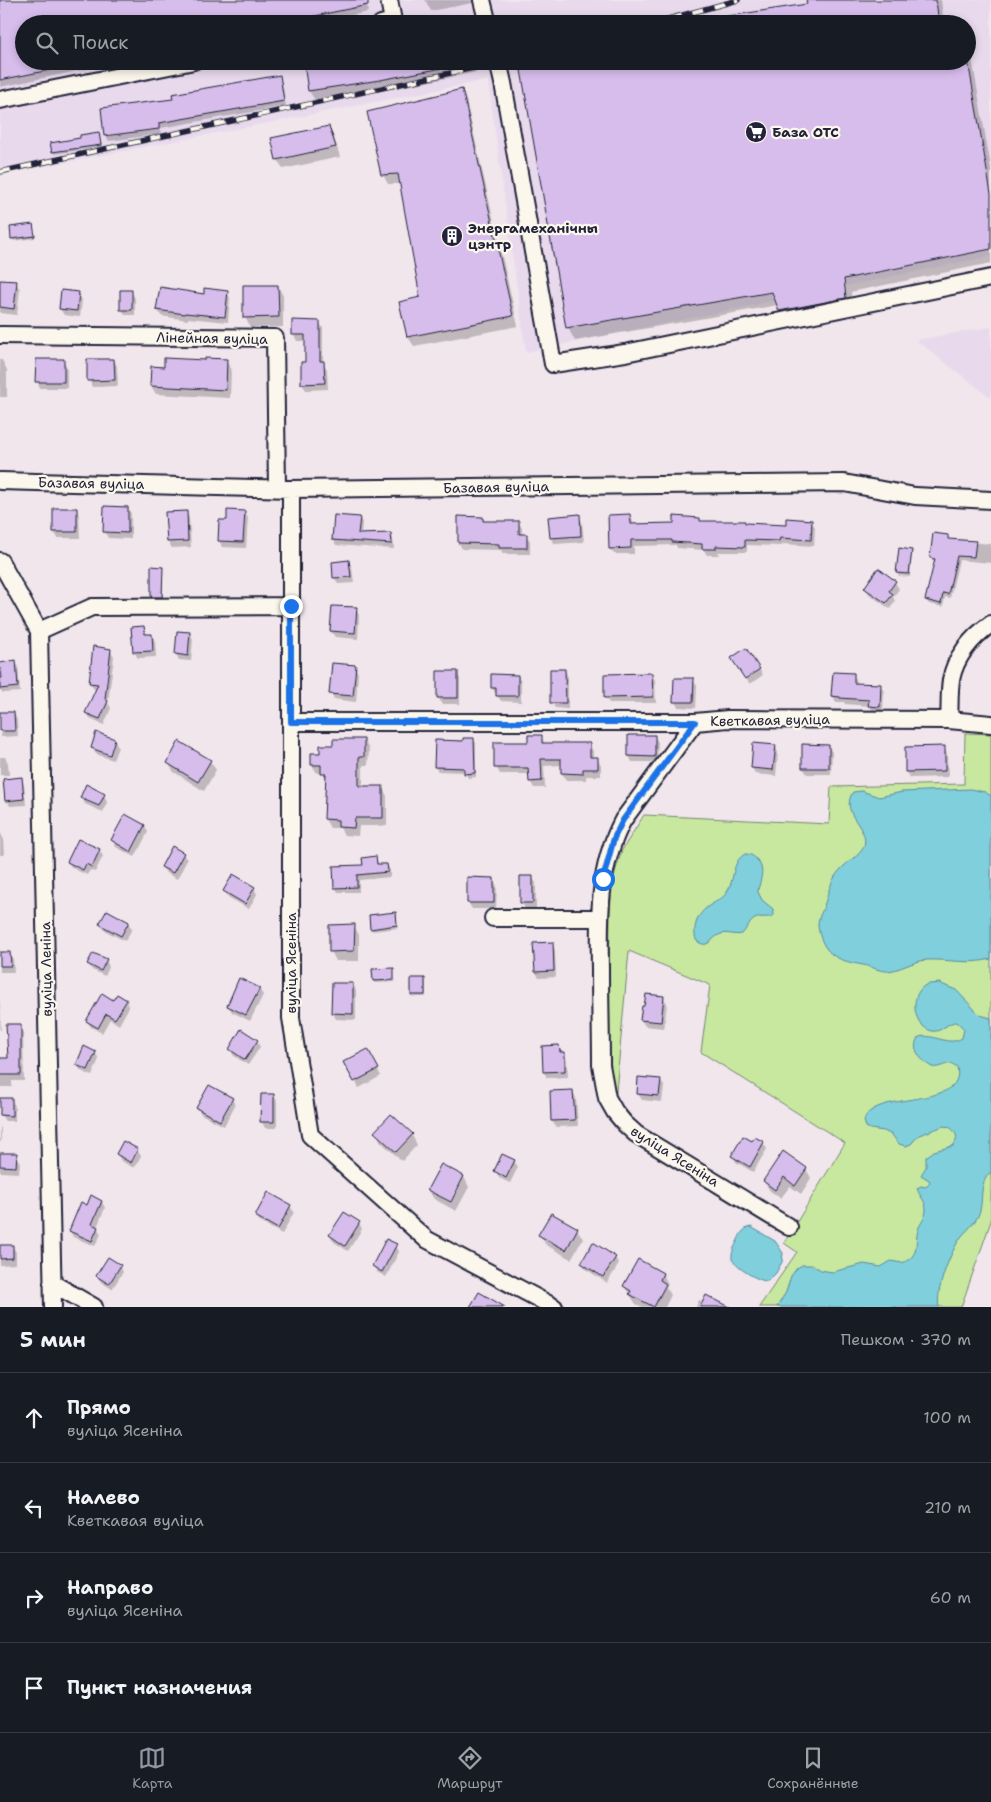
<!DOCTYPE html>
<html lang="ru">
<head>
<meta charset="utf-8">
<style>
  :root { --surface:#171b24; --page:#242831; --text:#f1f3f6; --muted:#9ea1a6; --line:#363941; --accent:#9495a2 }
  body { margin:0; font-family:"Shantell Sans",sans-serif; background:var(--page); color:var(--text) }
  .stop { position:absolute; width:15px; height:15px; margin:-11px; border:4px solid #1a73e8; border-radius:50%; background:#fff }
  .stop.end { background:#1a73e8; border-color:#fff; box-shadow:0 1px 5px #0008 }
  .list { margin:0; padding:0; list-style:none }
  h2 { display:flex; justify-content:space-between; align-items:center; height:65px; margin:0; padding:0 20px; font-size:21px }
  h2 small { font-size:16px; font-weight:400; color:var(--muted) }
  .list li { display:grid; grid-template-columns:32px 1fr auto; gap:15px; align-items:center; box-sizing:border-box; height:90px; padding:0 20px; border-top:1px solid var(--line) }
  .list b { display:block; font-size:19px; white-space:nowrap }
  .list p { margin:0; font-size:16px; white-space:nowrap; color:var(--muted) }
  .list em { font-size:16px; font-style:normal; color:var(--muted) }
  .icon { flex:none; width:28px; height:28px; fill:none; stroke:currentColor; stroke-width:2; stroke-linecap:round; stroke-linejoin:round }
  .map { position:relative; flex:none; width:991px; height:1307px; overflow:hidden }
  .search { position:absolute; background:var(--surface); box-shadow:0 2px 8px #0003; left:15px; right:15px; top:15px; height:55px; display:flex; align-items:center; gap:12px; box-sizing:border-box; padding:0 18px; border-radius:28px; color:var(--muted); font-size:19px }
  .sheet { height:425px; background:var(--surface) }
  nav { display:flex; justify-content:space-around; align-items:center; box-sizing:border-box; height:70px; border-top:1px solid var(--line); background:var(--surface); font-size:14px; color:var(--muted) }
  nav a { display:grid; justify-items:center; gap:2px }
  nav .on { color:var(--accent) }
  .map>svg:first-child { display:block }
  .built { fill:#e8daec; fill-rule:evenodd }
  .green { fill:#c8e8a0; stroke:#75856e }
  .water { fill:#80cfdd; stroke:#5a8a9c }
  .shadow { fill:#0003 }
  .building { fill:#d7bdec; stroke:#22223b }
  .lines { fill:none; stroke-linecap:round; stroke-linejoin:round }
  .minor-casing { stroke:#22223b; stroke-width:20 }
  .minor { stroke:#fbf7ec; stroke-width:16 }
  .rail-casing { stroke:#22223b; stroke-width:5.5 }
  .rail { stroke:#fbf7ec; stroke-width:4; stroke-dasharray:11; stroke-linecap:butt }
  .route { stroke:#1a73e8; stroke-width:6 }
  .labels { text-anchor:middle; stroke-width:4.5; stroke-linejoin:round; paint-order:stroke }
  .poi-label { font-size:14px; font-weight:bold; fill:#22223b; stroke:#fbf7ec; text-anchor:start }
  .street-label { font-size:14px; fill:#22223b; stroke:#fbf7ec }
</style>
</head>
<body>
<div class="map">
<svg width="991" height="1307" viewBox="0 0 991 1307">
  <rect width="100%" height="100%" fill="#f0e6ec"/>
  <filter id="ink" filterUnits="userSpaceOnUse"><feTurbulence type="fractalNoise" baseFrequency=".02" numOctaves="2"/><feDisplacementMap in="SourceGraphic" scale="10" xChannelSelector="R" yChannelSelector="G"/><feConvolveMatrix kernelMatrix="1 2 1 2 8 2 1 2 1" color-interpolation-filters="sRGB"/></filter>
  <g filter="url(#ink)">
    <path class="built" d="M0,0H991V256L526,352L488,80L0,175ZM24,24H967V61H24Z
      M991,327V398L916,340Z"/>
    <path class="green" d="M965,733L991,734V1221L961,1307H759L797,1252L784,1243L845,1143L701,1052L710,985L629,951L615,1102L608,1062L610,912L612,888L616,869L622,850L644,815L829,824L831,787L964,784Z"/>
    <path class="water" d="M970,789L985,792L991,796V959C969,965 948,959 927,960C912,961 899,971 886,971C880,971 874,968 868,966C849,962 832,961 823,943C820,937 818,930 818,924C818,918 822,912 824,906C829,891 831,877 844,866C850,860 859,856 863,848C873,829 838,815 853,792L862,791L879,797L902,792Z
      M745,854C751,854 754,856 758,861C766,872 759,881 758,892L762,900L773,909L774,915C768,919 763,916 757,918C749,921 747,929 742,934C735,936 728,932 721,934C710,938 708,951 696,940C692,927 698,913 709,906C716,901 723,899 727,892C735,880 731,862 745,854Z
      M939,983L956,990L980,1015L991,1018V1172C977,1184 985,1201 978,1216C974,1224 967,1230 961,1237C951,1251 935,1290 939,1307H777L786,1292L791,1276L797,1268L802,1265H812L821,1270L832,1272L864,1264L881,1267L891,1261L902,1263C922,1255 913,1243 919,1227C922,1221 926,1217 926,1209C926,1201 919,1196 917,1188L921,1186L926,1187L930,1183L929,1180L921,1175L926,1167V1157L934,1151L953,1146C959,1138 957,1132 949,1127L944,1126L919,1135L911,1144L906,1146L899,1144L892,1135L884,1131L870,1129L866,1127L864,1121C870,1089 967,1111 957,1067C947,1059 943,1069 932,1067C922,1062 909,1048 919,1037C934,1033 948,1047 962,1038L964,1029L957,1022C948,1021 942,1033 932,1031C913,1026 909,997 924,986C928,983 934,984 939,983Z
      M751,1227L775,1241L783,1253L782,1262L776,1273L768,1281C759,1282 735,1267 732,1259C731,1252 735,1246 738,1240C740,1235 742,1231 747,1228Z"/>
    <path class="shadow" d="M0,0H366L368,12L308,24H24V61H126L0,87Z
      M425,0H488L431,11Z
      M807,0H941L944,24H727L808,5Z
      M967,37L969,41L991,168V263L851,292L853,310L788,324L778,305L575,341L568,328L967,61Z
      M332,61H476L477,72L386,90L315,100L309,91L305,65Z
      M279,77L282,82L286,106L161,128V134L109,141L106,136L102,109L175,100Z
      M461,90L466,100L518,326L414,346L408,337L422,298L401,184H388L383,175Z
      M328,128L334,137L340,157L283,169L277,159Z
      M99,133L102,147L54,154L53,151Z
      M32,225L35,238L14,241L12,239Z
      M0,281L16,283L20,289L17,315L0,313Z
      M278,286L283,296V327H250L245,317Z
      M131,291L135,298V315H125L122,309Z
      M227,292L230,298L228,322L188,318V320L161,316L157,309L205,296Z
      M79,294L82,300L80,317L64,315L60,309Z
      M319,322L323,328V363L327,369L328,389L306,390L302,384L306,363V341H297L294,335Z
      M0,360H2L7,370V397H0Z
      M63,360L67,367V388H40L37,381Z
      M114,360L117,366L118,386L92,387L89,380Z
      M226,361L231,369L230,398L156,394L151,386L165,368Z
      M128,508L131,514V539L108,538L105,532Z
      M76,509L79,515L80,538H58L54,532Z
      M186,512L189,518L191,547L172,548L168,542Z
      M244,512L248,518L246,548L222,547L219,540L228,521Z
      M630,515L633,521V526L675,525L699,519L701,522L787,526L811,521L815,527L814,546L782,544V546L747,545V552H718L719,555H707L704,550L677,548L676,545L634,546V554H614L610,549Z
      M579,516L582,522L584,542L555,544L551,538Z
      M359,518L362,522L361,535L391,534L393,539L394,549L336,545L334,540Z
      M483,518L485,522H518L522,528V535H526L530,541V554H503L501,550L462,549L459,543Z
      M934,534L947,536L950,540L991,544V563L959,560L950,598L945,597L943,607L929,604L926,600L935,563L931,558Z
      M911,551L912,553L910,577L899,576L897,573Z
      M349,561L352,568L354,583L338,584L335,578Z
      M162,568L163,570V599H153L152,596Z
      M878,570L895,582L899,589L893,597L895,601L890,609L869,594L866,588Z
      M356,609L359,615L358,639L335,637L331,631Z
      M144,627L147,635H152L155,641L156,657L138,658L134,652L133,628Z
      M190,633L193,639L191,661L179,660L176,654Z
      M110,650L114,656L108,703L111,708L104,725L90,719L87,713L97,690L94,689L90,683Z
      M15,662L18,666L20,692L3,693L0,689V679H4Z
      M736,665L759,669L763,675L750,684Z
      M355,667L358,673L356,702L334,699L331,693Z
      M565,671L568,677V709L555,708L552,702Z
      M457,673L460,679V704H442L438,697Z
      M652,674L655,680L656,703H609L606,697Z
      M853,675L857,681V684L880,685L884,691L883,713L873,712L870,706L845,704L844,702H836L833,696Z
      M518,676L521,682V702L501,701L492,688Z
      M693,680L697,686L696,708L678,707L674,701Z
      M0,714H14L17,720L18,736L1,737Z
      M654,736L658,742L657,762H632L629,756Z
      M541,737L545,744H589L593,751V759H597L601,765V776H586V780H566L562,773V765L544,766L545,788H534L530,781V774H500L496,767Z
      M473,739L476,743V777L468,778L465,772L438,771L435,767L464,743Z
      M115,740L118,747L113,760L96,754L92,748Z
      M364,741L369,749L368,765H363V787H382L387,796V826H359L358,836L344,835L340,828H330L325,819L327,781L323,773H317L312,765L322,754L334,747Z
      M775,746L778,752L776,776L755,774L752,767Z
      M828,746L832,752L831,774H807L803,768Z
      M944,747L947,754L948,777L910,778L907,772Z
      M0,757H5L8,763L9,775H0Z
      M210,761L216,770L204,791L174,772L168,763Z
      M21,778L24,785L26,805L10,806L7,800Z
      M104,795L107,802L103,812L85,804L82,798Z
      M125,816L145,826L148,832L135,857L116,847L112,840Z
      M0,832L3,838L4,855H0Z
      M99,850L103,856L95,872L90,870L87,875L72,868L68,862Z
      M183,854L187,860L177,879L166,873L162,867Z
      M376,858L379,865H387L390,870V877L359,880V892H338L335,887Z
      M532,877L536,883V908H525L521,902Z
      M493,879L497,886L496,909H472L468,902Z
      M254,888L257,894L249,909L228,897L225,891Z
      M395,913L398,928L373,931L371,929Z
      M128,923L132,929L125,941L104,930L101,924Z
      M354,926L359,935V961H336L331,951Z
      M552,943L555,950L556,977L539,978L536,972Z
      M0,953H10L13,959L14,972H0Z
      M106,960L109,967L105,976L92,970L89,964Z
      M393,969L395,982L375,983L374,981Z
      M424,979L426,982V997H414L413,995Z
      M353,984L356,991V1020L336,1019L333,1013Z
      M259,989L263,995L250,1021L232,1012L229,1006Z
      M0,997L1,1030H0Z
      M663,997L667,1003L664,1028L645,1026L641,1020Z
      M126,1001L129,1007L119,1025L110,1019L102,1033L91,1027L87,1021L114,1002Z
      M20,1025L23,1031L24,1081H12V1087H0V1059H10Z
      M257,1041L260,1047L248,1065L234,1056L230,1049Z
      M559,1047L567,1060L568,1077L547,1078L544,1072Z
      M367,1050L381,1076L359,1088L345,1062Z
      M95,1052L99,1059L92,1076L81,1071L77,1065Z
      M660,1080L664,1086L662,1102L642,1100L638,1094Z
      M573,1091L576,1098L578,1126L556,1127L552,1121Z
      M274,1095L277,1101V1128H265L262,1122Z
      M1,1099H11L15,1106V1121H5L1,1115Z
      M232,1099L235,1105L224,1126L201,1114L198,1108Z
      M0,1127L1,1128V1142H0Z
      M376,1132L412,1135L417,1145L402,1161L381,1142Z
      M756,1139L763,1143L767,1149L753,1172L736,1162L733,1156L753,1143Z
      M137,1150L141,1156L134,1168L121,1161L117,1154Z
      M0,1154L16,1155L20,1161L19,1173L0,1172Z
      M514,1161L518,1167L510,1183L499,1178L496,1171Z
      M441,1165L464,1177L469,1187L456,1211L434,1199L428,1190Z
      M806,1169L811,1178L801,1194L790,1186L781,1198L770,1191L764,1181Z
      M102,1202L105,1208L97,1227L101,1234L95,1246L73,1237L70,1231L88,1206Z
      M290,1206L294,1212L282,1234L260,1222L256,1216Z
      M359,1223L362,1229L348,1251L334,1242L330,1236Z
      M577,1229L583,1239L571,1259L546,1245L540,1235Z
      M396,1245L399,1252L386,1277L377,1272L373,1266Z
      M0,1246H12L16,1252V1264L0,1265Z
      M615,1258L619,1264L607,1283L586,1269L582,1263Z
      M638,1261L663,1274L668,1284L666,1287L671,1295L665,1307H642L636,1304L624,1286Z
      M120,1266L123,1272L112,1289L101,1282L97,1276Z
      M699,1300L704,1302L726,1307H696Z"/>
    <path class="building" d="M0,0H368V5L276,24H24V61H70V66L0,80Z
      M806,0H936L939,24H715V18L807,4Z
      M324,61H452L453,66L380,80L308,91L304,64Z
      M564,61H968L991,194V249L844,279L846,298L779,311L772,292L566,328L521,70Z
      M280,75L284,101L159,123V129L104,136L101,108L173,99L172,94Z
      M462,89L513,316L407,337L399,302L420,297L398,174L381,175L367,112Z
      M329,126L336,147L276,160L271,138Z
      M99,132L101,145L52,152L50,143L80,138V135Z
      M33,224L35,236L11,239L10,227Z
      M0,280L17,281L14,309L0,307Z
      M243,285H278L279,317L243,318Z
      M160,287L204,294V288L228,291L225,317L185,313V314L156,310Z
      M61,290L79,292L77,311L59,309Z
      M120,290H132V310H120Z
      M292,320L320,321V361H324L325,383L301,384V362H305V335H292Z
      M164,358L205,360V358L227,359L226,390L150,386L151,366L164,367Z
      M36,359H64V382H35Z
      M87,359H114L115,380L87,381Z
      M104,506L128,507V533L103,532Z
      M53,508H77V532H53Z
      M227,510L245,511L243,542L218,541L219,520H227Z
      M187,511L188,541L167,542L165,512Z
      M580,514L581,536L550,538L548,517Z
      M630,514L631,524L674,523V516L700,518V521H745V523L786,525V518L812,520L811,540L780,538L779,541L745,540V547L716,546V549H702V544L672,542V540H631V548L609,549L608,515Z
      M334,515L360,517L358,534L391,533L392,544L332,540Z
      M458,516L483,517V521H519V534H527V548H499V544L458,543Z
      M933,533L948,535V539L976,541L974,557L957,556L948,594L943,593L941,604L925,600L935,559L930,558Z
      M899,548L912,550L909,574L896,573Z
      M349,560L351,577L333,578L332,562Z
      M151,566L163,567L162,597H151Z
      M878,568L896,581L889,591L893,594L886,603L864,588Z
      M332,606L357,607L355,633L330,631Z
      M144,626L145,634H152L153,651L133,652L131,627Z
      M177,631L190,632L188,656L175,654Z
      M93,646L111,649L105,699L108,701L100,719L85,713L98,684L89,683Z
      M746,648L760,669L745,679L731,658Z
      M16,660L18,687L0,689V678H2L0,663Z
      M332,663L356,665L353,696L329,694Z
      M550,669H565L566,703H550Z
      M437,671H458V698H437Z
      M833,672L854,673V683L881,684L880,707L868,706L869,700L840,698V697L831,696Z
      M652,673L653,697L604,698V674Z
      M491,674L518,675V696H496V688H491Z
      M674,678H694L693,702H673Z
      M0,712H14L15,731H0Z
      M96,732L115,739L110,755L91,748Z
      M528,735H542V743H590V757H598V769H583V774L561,773V759H541L542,781L529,782L528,768H494V742H528Z
      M628,735H655V757L628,756Z
      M463,738H474L475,773L464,774V768L434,767L435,740L463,741Z
      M333,739H364V757H359V786H383V818H355L354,828L338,827V820L324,819L326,774H321V765H311V753H320V745H333Z
      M179,741L211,760L198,782L167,763Z
      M753,743L776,745L773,770L751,768Z
      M802,744L829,745V768H802Z
      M945,746V771L905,772V747Z
      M22,777L24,799L5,801L3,779Z
      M86,784L105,794L99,806L80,798Z
      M125,814L145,825L131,852L111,840Z
      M78,839L100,849L92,867L86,864L83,870L67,862Z
      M172,846L184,853L173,873L161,867Z
      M376,856L377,864H387L388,872L357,875V887L334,888L333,866L363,865L362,858Z
      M233,874L255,887L245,904L223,891Z
      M520,876H533V903H520Z
      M467,877L494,878V903H467Z
      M107,910L129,922L121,936L99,924Z
      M396,912L397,925L370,929L369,915Z
      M355,924L354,951L329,952V925Z
      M553,942L554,971L535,972L533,943Z
      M0,952H10L11,966H0Z
      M93,953L107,959L101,971L87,964Z
      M394,968V980L373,981L372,969Z
      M239,978L260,988L246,1015L227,1006Z
      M411,978H425V995H411Z
      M332,983H353V1014L331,1013Z
      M102,993L113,1000L117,994L127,1000L115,1019L106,1014L98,1028L86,1021Z
      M646,994L664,996L661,1022L640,1020L642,1006H644Z
      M6,1024H21V1075H0V1058H8Z
      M241,1029L258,1040L245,1060L229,1049Z
      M559,1045L560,1052H565V1071L543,1072L542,1046Z
      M84,1046L96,1052L88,1070L76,1065Z
      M368,1049L379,1069L354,1082L343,1062Z
      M638,1077L661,1079L659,1096L637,1094Z
      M209,1085L233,1098L220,1121L196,1108Z
      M573,1090L575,1120L551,1121L550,1091Z
      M261,1094H274V1122H260Z
      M0,1098H12V1116L0,1115Z
      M391,1114L413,1134L396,1152L374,1132Z
      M743,1136L752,1141L755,1137L764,1142L750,1167L731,1156Z
      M123,1141L138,1149L131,1163L116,1154Z
      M783,1151L807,1168L795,1186L784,1177L775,1190L763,1181Z
      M0,1153H17L16,1167L0,1166Z
      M502,1154L515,1160L506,1178L494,1171Z
      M441,1164L464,1176L451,1202L427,1190Z
      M268,1192L291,1205L278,1229L255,1216Z
      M91,1195L102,1201L92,1224L98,1227L92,1241L69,1231L81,1202L87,1205Z
      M344,1212L360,1222L345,1246L329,1235Z
      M551,1213L578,1228L566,1250L538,1235Z
      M386,1239L397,1244L382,1272L372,1266Z
      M593,1242L616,1257L603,1277L581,1263Z
      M0,1245H13V1258L0,1259Z
      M108,1257L121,1265L109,1284L96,1276Z
      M638,1259L663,1273L660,1280L666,1284L654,1307L629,1294L631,1291L623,1286Z
      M479,1292L505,1307H470Z
      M706,1295L730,1307H700Z"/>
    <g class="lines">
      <g class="minor-casing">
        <path id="minor" d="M482,0L488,24
          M381,24L393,21L389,0
          M498,61L503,83L553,364L625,353L991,278
          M0,100L194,61
          M0,335L275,338L277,488
          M0,481L291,489L844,483L915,496L991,500
          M291,489V1018L310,1135L426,1239L554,1307
          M0,561L39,631L53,1307
          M39,631L92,607L291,606
          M949,720C950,707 949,693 951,680C955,657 972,637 991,624
          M291,722H695L728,719L949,720L991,724
          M695,722L623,820C598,867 599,917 600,969C600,1001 601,1033 601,1065L607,1098L615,1112L625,1124L636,1134L789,1227
          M493,918H599
          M52,1283L94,1307"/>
      </g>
      <use href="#minor" class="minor"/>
      <g class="rail-casing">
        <path id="rail" d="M650,24L738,0
          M704,24L726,20
          M0,172L505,61"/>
      </g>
      <use href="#rail" class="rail"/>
    </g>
  </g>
  <g class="lines" filter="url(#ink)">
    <path class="route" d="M291,606V722H695L623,820L614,838L603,879"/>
  </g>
  <defs>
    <g id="supermarket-disc" transform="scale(1.125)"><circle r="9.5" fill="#22223b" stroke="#fbf7ec"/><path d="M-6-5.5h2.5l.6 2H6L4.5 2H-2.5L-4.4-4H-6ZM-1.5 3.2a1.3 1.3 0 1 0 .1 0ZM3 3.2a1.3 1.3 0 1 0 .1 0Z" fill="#fff"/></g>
    <g id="building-disc" transform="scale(1.125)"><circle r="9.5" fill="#22223b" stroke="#fbf7ec"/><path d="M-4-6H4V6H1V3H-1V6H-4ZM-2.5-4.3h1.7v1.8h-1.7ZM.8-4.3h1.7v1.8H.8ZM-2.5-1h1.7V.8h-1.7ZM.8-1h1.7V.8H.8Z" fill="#fff"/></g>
  </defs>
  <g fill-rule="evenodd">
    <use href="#supermarket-disc" x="756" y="132"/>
    <use href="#building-disc" x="452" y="236"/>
  </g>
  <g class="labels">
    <g class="poi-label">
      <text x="772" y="137">База ОТС</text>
      <text x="468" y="233">Энергамеханічны<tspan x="468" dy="16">цэнтр</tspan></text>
    </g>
    <g class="street-label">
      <text transform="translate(212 338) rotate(1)" y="5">Лінейная вуліца</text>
      <text transform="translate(91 483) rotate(1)" y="5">Базавая вуліца</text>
      <text transform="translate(496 487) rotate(-1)" y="5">Базавая вуліца</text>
      <text transform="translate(770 720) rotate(-1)" y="5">Кветкавая вуліца</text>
      <text transform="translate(291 963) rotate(-90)" y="5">вуліца Ясеніна</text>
      <text transform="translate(46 969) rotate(-91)" y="5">вуліца Леніна</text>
      <text transform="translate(675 1156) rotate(32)" y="5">вуліца Ясеніна</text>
    </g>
  </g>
</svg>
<div class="stop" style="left:603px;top:879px"></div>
<div class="stop end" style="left:291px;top:606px"></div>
<div class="search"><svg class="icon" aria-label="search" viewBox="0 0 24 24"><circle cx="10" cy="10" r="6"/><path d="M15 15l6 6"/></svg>Поиск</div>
</div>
<section class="sheet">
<h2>5 мин<small>Пешком · 370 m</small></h2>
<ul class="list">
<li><svg class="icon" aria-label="ahead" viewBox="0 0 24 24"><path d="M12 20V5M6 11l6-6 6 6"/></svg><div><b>Прямо</b><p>вуліца Ясеніна</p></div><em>100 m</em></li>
<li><svg class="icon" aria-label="left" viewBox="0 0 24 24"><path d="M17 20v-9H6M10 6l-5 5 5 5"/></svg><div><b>Налево</b><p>Кветкавая вуліца</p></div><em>210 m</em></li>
<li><svg class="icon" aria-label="right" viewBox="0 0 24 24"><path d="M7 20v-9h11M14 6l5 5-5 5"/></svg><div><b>Направо</b><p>вуліца Ясеніна</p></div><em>60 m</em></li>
<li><svg class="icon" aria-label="arrive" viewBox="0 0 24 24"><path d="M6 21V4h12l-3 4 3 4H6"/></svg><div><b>Пункт назначения</b></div></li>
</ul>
</section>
<nav>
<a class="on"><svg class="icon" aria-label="map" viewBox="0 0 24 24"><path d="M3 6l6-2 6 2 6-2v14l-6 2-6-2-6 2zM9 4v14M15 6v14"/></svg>Карта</a>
<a><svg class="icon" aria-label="directions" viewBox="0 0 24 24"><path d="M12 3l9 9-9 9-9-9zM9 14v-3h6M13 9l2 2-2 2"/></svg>Маршрут</a>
<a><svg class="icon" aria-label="saved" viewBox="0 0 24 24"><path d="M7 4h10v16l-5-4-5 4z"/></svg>Сохранённые</a>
</nav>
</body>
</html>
